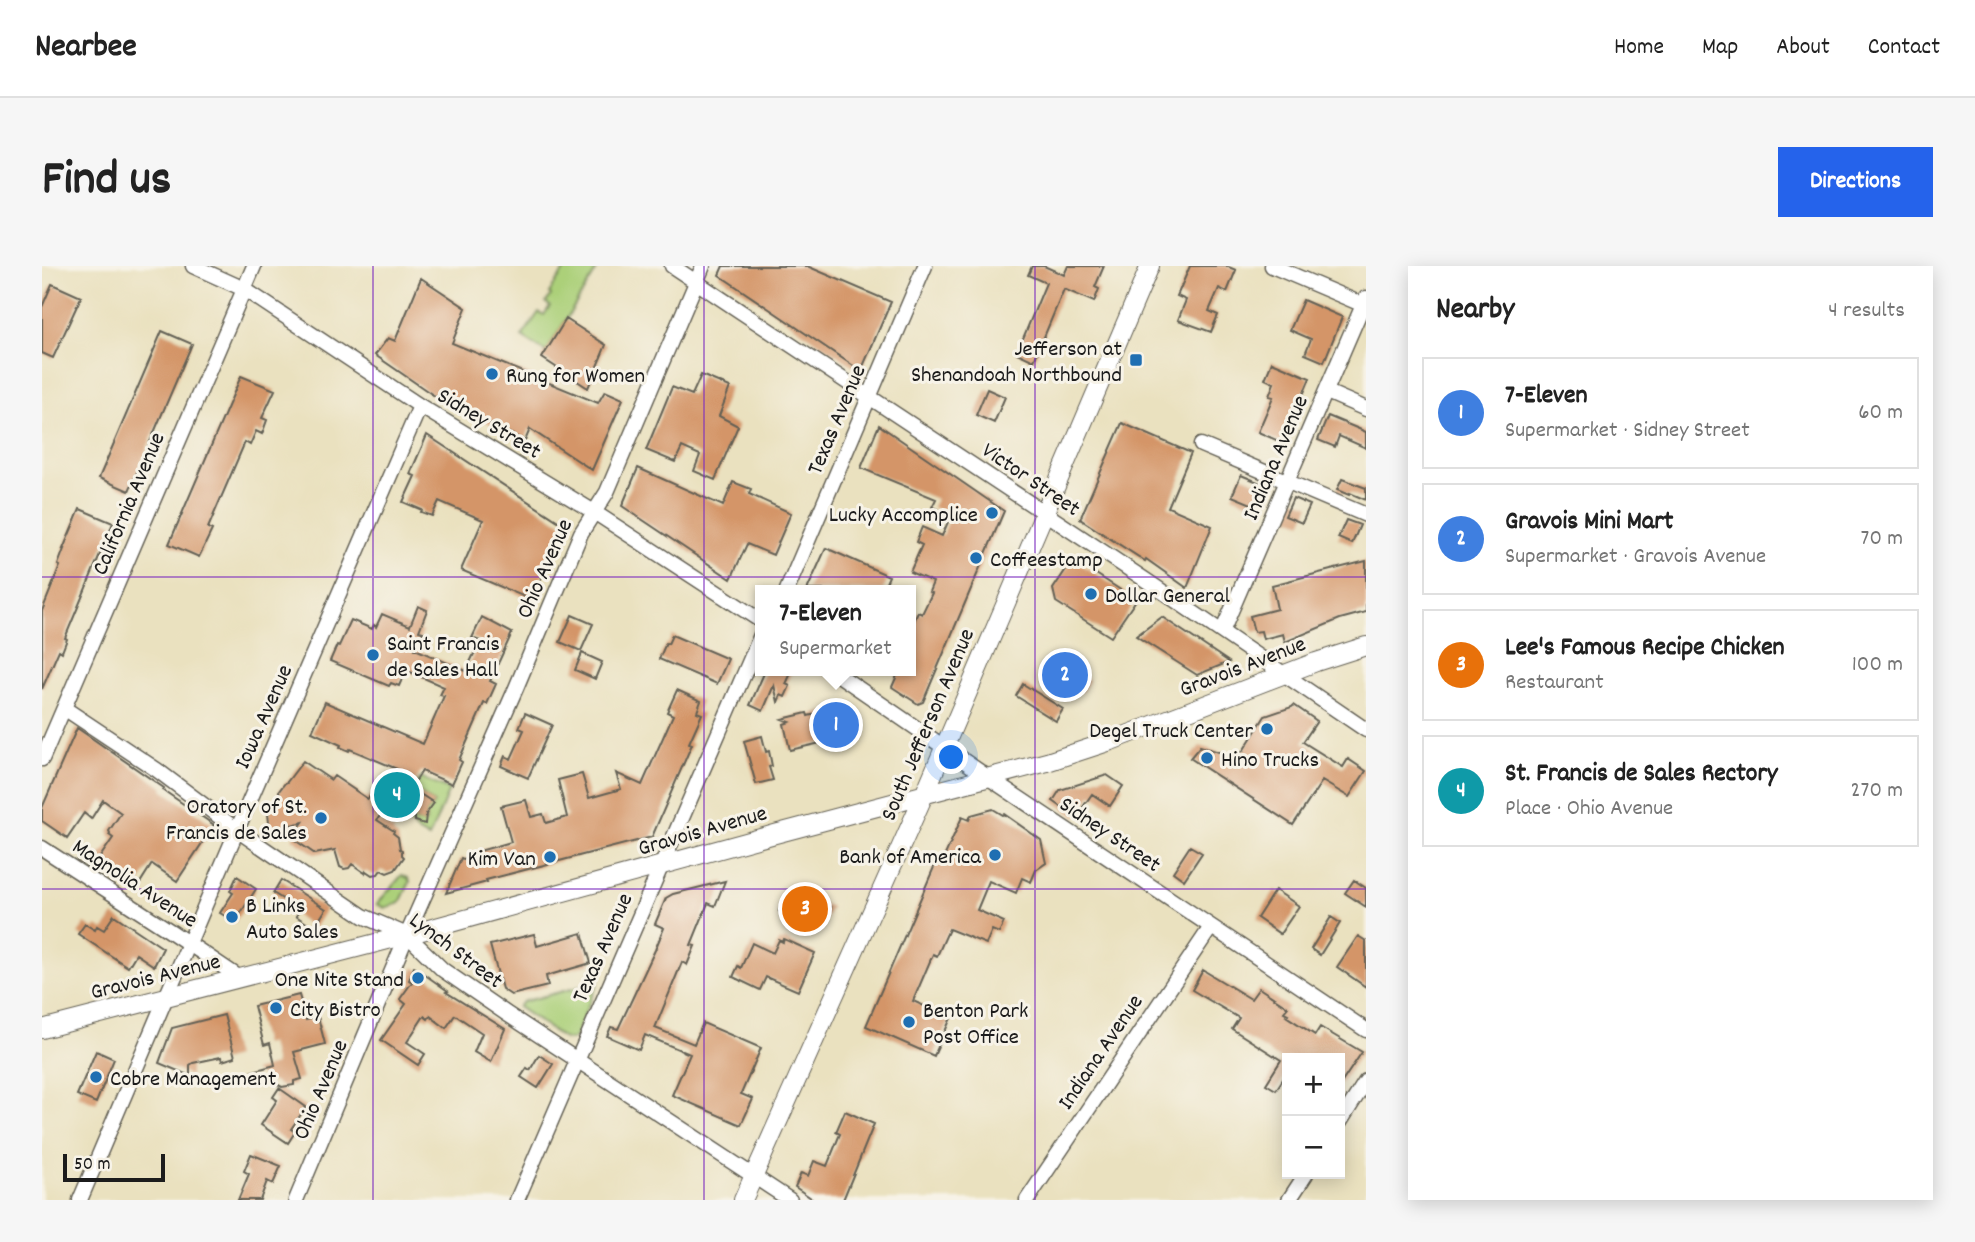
<!DOCTYPE html>
<html lang="en">
<head>
<meta charset="utf-8">
<style>
  :root { --surface:#fff; --page:#f6f6f6; --text:#222; --muted:#767676; --line:#e0e0e0; --accent:#2563eb }
  body { margin:0; font-family:Dekko,sans-serif; background:var(--page); color:var(--text) }
  .controls { position:absolute; right:21px; bottom:21px; display:grid; overflow:hidden; border-radius:0px; box-shadow:0 4px 18px #0003 }
  .controls button { width:63px; height:63px; display:grid; place-items:center; padding:0; border:0; border-bottom:2px solid var(--line); background:var(--surface); color:var(--text); font:35px sans-serif }
  .scale { position:absolute; left:21px; bottom:18px; width:102px; box-sizing:border-box; padding-left:7px; border:4px solid #1c1c1c; border-top:0; font-size:19px; line-height:24px; white-space:nowrap; color:#1c1c1c; -webkit-text-stroke:5px #f7f3e8; paint-order:stroke }
  .you { position:absolute; left:910px; top:492px; width:24px; height:24px; margin:-18px; border:5px solid #fff; border-radius:50%; background:#1a73e8; box-shadow:0 0 0 10px #1a73e833 }
  .badge { display:grid; place-items:center; width:46px; height:46px; border-radius:50%; background:var(--accent); color:#fff; font-size:23px; font-weight:700 }
  .pin { position:absolute; translate:-50% -50%; border:4px solid #fff; box-shadow:0 2px 7px #0006 }
  .popup { position:absolute; left:713px; top:319px; width:161px; height:91px; box-sizing:border-box; display:grid; place-content:center; border-radius:0px; background:var(--surface); filter:drop-shadow(0 2px 5px #0005); font-size:23px; white-space:nowrap; color:var(--muted) }
  .popup b { font-size:26px; color:var(--text) }
  .popup::after { content:''; position:absolute; left:50%; top:100%; margin-left:-14px; border:14px solid transparent; border-top-color:var(--surface) }
  .list { margin:0; padding:0; list-style:none }
  h2 { display:flex; justify-content:space-between; align-items:center; height:91px; margin:0; padding:0 28px; font-size:30px }
  h2 small { font-size:23px; font-weight:400; color:var(--muted) }
  .list li { display:grid; grid-template-columns:46px 1fr auto; gap:21px; align-items:center; box-sizing:border-box; height:112px; margin:0 14px 14px; padding:0 14px; border:2px solid var(--line); border-radius:0px }
  .list b { display:block; font-size:26px; white-space:nowrap }
  .list p { margin:0; font-size:23px; white-space:nowrap; color:var(--muted) }
  .list em { font-size:23px; font-style:normal; color:var(--muted) }
  .map { position:relative; flex:none; width:1324px; height:934px; overflow:hidden; border-radius:0px }
  header { display:flex; align-items:center; gap:42px; box-sizing:border-box; height:98px; padding:0 35px; background:var(--surface); border-bottom:2px solid var(--line) }
  header strong { font-size:33px }
  nav { display:flex; gap:38px; margin-inline-start:auto; font-size:24px }
  .intro { display:flex; align-items:center; justify-content:space-between; box-sizing:border-box; height:168px; padding:0 42px }
  h1 { margin:0; font-size:49px }
  .button { padding:18px 32px; border-radius:0px; background:var(--accent); color:#fff; font-size:24px; font-weight:700 }
  main { display:flex; gap:42px; padding:0 42px }
  aside { flex:1; background:var(--surface); border-radius:0px; box-shadow:0 4px 18px #0003 }
  .map>svg:first-child { display:block }
  .green { fill:#acd079; stroke:#64764a; stroke-width:2 }
  .building { fill:#d49568 }
  .lines { fill:none; stroke-linecap:round; stroke-linejoin:round }
  .minor-casing { stroke:#646155; stroke-width:17 }
  .major-casing { stroke:#646155; stroke-width:20 }
  .minor { stroke:#fff; stroke-width:14 }
  .major { stroke:#fff; stroke-width:18 }
  .grid { fill:none; stroke:#7b2cbf; stroke-width:2; stroke-opacity:0.55 }
  .poi-dot { fill:#1f6fb2; stroke:#f7f3e8; stroke-width:2.5 }
  .labels { text-anchor:middle; stroke-width:6; stroke-linejoin:round; paint-order:stroke }
  .poi-label { font-size:23px; fill:#1c1c1c; stroke:#f7f3e8; text-anchor:start }
  .street-label { font-size:23px; fill:#1c1c1c; stroke:#f7f3e8 }
</style>
</head>
<body>
<header>
<strong>Nearbee</strong>
<nav><a>Home</a><a>Map</a><a>About</a><a>Contact</a></nav>
</header>
<div class="intro"><h1>Find us</h1><a class="button">Directions</a></div>
<main>
<div class="map">
<svg width="1324" height="934" viewBox="0 0 1324 934">
  <rect width="100%" height="100%" fill="#f7f3e8"/>
  <filter id="ink" filterUnits="userSpaceOnUse"><feTurbulence type="fractalNoise" baseFrequency=".0143" numOctaves="2"/><feDisplacementMap in="SourceGraphic" scale="14" xChannelSelector="R" yChannelSelector="G"/><feConvolveMatrix kernelMatrix="1 2 1 2 8 2 1 2 1" color-interpolation-filters="sRGB"/></filter>
  <filter id="wash" filterUnits="userSpaceOnUse"><feTurbulence type="fractalNoise" baseFrequency=".00686" numOctaves="4" result="noise"/><feDisplacementMap in="SourceGraphic" scale="28" xChannelSelector="R" yChannelSelector="G"/><feGaussianBlur stdDeviation="1.57" result="paint"/><feColorMatrix in="noise" values="0 0 0 0 0 0 0 0 0 0 0 0 0 0 0 0 0 1.4 0 .05"/><feComposite in="paint" operator="in"/></filter>
  <g filter="url(#wash)">
    <rect width="100%" height="100%" fill="#eae1bf"/>
    <path class="green" d="M520,0H557L504,86L480,71L497,46L502,49L508,40L504,37L509,29L507,27L523,3Z
      M379,512L407,524L387,572L375,565L366,555L368,547L373,550L374,556L381,557L384,556V548L392,537L370,522Z
      M360,609L366,612L368,616L358,637L343,642L335,638Z
      M556,716L533,771L529,774L522,773L476,741L480,736Z"/>
    <g id="blocks">
      <path class="building" d="M681,0H765L849,36L819,105L677,9Z
        M990,0H1002L1022,9L1026,0H1062L1053,21L1057,23L1052,36L1022,23L992,95L975,87L1004,17L986,9Z
        M1148,0H1184L1194,4L1185,26L1177,22L1167,45L1176,49L1169,66L1136,54L1144,34L1135,30Z
        M379,12L424,42L410,77L556,137L563,125L581,133L550,204L488,163L483,175L391,129L333,89L346,72L353,75Z
        M10,18L39,31L11,92L0,87V41Z
        M1261,34L1300,51L1282,96L1263,88L1269,73L1248,64Z
        M524,53L564,79L546,122L500,92Z
        M120,65L150,78L87,225L57,212Z
        M1230,96L1268,112L1241,177L1216,166L1231,131L1227,130L1232,117L1223,113Z
        M659,109L688,121L677,150L696,160L673,214L652,205L658,189L640,181L633,196L604,184L630,121L650,129Z
        M199,110L233,124L220,152L225,154L220,168L214,165L208,179L203,176L166,262L170,264L157,291L127,278Z
        M945,123L963,131L952,157L934,149Z
        M1286,150L1324,166V182L1297,170L1293,181L1276,174Z
        M1080,157L1149,187L1126,241L1170,260L1145,322L1104,293L1103,295L1038,253Z
        M837,159L962,245L881,436L876,438L850,421L857,405H869V362L876,346L880,348L890,327L887,326L891,316L868,306L880,279L874,276L880,261L900,270L909,249L890,241L894,233L819,202Z
        M385,169L522,259L490,334L419,304L441,254L397,235L390,250L379,246L380,244L361,236L373,210L368,208Z
        M596,202L681,240L691,216L709,223L707,228L749,247L731,289L705,278L689,313L580,240Z
        M1199,209L1228,221L1219,242L1190,230Z
        M1300,213L1324,222V234L1308,227L1307,229L1295,224Z
        M1251,232L1268,239L1260,257L1243,250Z
        M38,243L71,257L23,372L25,373L20,386L17,384L0,423V345L18,300L16,299L22,283H21Z
        M1304,254L1318,259L1310,278L1296,272Z
        M784,282L847,310L841,324H765Z
        M1031,293L1094,334L1069,371L1014,336L1011,323Z
        M1324,295V346L1298,353L1243,376L1241,368L1221,373L1219,365L1212,366L1208,350L1235,343L1230,319Z
        M376,340L385,344L377,365L381,366L373,383L424,405L438,375L430,372L440,351L470,367L448,415L454,418L445,438L442,437L417,494L420,496L410,518L380,505L369,522L392,537L384,548L383,558L373,555V550L366,541L364,544L349,534L335,554L352,565L351,567L356,571L358,583L360,584V589L362,591L353,604L345,607L339,604L336,608L330,609L324,605L323,607L310,598L307,602L302,603L298,601L293,584L273,588L250,572L261,556L228,564L226,548L238,530L237,525L243,517L245,516L261,495L289,514L292,510L326,533L335,520L341,524L355,503L308,483L307,485L298,481L299,479L270,466L283,436L381,478L402,430L398,429L402,421L364,404L357,420L349,417L347,420L288,395L295,379L297,380L309,354L330,363L332,359L334,361L340,348L368,360Z
        M530,349L551,358L539,385L518,376Z
        M1120,351L1187,396L1155,409L1094,370Z
        M630,369L686,393L675,418L617,393L624,377L626,378Z
        M540,387L560,396L553,413L533,404Z
        M1009,389L1047,414L1040,426L1035,423L1032,426L999,405Z
        M723,405H750L744,418L748,420L743,431L739,429L736,436L732,419L721,445L708,439Z
        M981,418L1021,443L1014,455L974,430Z
        M635,424L659,435L655,446L660,448L647,477L650,478L610,571L444,614L445,616L404,627L419,592L427,595L430,587L469,576L459,540L484,534L489,551L501,548L504,557L525,551L516,514L540,508L547,532L579,523L574,507L600,519L631,449L625,446Z
        M1252,439L1275,455L1261,476L1301,501L1306,493L1324,505L1307,531L1280,515L1251,559L1148,492L1158,480L1189,490L1201,485L1223,450L1250,441Z
        M804,440L812,470L783,478V476L748,484L742,458L748,456L740,453L765,447L766,450Z
        M483,447L510,459L486,512L459,500L463,490L469,493L482,464L477,462Z
        M35,462L122,522L121,524L172,559L135,615L110,598L96,620L56,594L71,572L67,569L68,567L67,565L79,547L61,534L49,553L42,547L25,572L0,555V542Z
        M720,470L724,486L727,485L730,500L727,501L731,514L714,518L702,475Z
        M1065,509L1081,520L1068,540L1050,528L1034,551L1011,535L1018,524Z
        M951,543L961,549L962,548L999,574L1004,597L994,604L989,616L980,612L974,627L947,615L935,644L962,656L957,667L950,664L944,678L907,663L895,690L891,688L871,735L909,752L892,790L824,760L895,594L900,596L920,551L927,554L929,549Z
        M1148,580L1160,587L1142,614L1131,606Z
        M195,610L214,623L193,656L178,647L191,627L188,625Z
        M239,614L284,643L272,662L254,650L256,647L248,642L247,637L231,627Z
        M1312,614L1324,622V641L1303,627Z
        M683,615L673,640L666,637L649,679L653,680L645,699L640,696L613,762L652,778L661,757L719,782L699,828L711,833L699,859L630,829L648,788L603,769L597,784L565,770L569,761L576,763L613,684L622,662L613,658L624,632L631,628Z
        M1233,624L1257,640L1238,668L1215,652Z
        M745,627L762,634L763,631L789,641L783,655L781,654L778,662L737,645Z
        M72,649L121,682L112,700L94,688L86,701L36,668L43,658L53,664L55,660L62,664Z
        M1289,651L1298,657L1278,689L1269,683Z
        M540,667L549,697L504,710L506,720L469,729L460,723L448,679L492,668L495,680Z
        M1316,670L1324,675V721L1295,701Z
        M742,673L773,687L756,725L724,711L718,724L691,711L696,700L699,702L710,677L731,687L737,674L741,676Z
        M372,701L406,725L404,726L463,763L449,796L432,786L440,767L413,749L404,762L388,750L386,753L382,750L365,776L383,788L376,799L339,774L364,738L358,733L370,716L367,714Z
        M1161,704L1209,733L1217,722L1246,741L1242,746L1246,748L1244,750L1273,769L1278,761L1320,786L1298,819V792H1245V807L1234,824L1224,818L1239,794L1190,763L1197,752L1150,724Z
        M257,729L264,754L276,751L283,778L252,786L260,813L252,815V819L240,821L211,805L233,799L228,777L222,779L212,740Z
        M182,749L193,791L180,795L179,791L151,797L148,799V810L117,797L130,762Z
        M54,785L72,793L54,837L35,829Z
        M497,789L511,798L496,822L479,811L485,802L488,804Z
        M237,822L264,841L249,863L253,866L246,877L219,859L235,834L231,831Z
        M803,845L832,858L801,934H772L753,921L759,907L766,910L772,895L785,900L798,868L794,866Z
        M209,888L239,900L231,918L225,915L218,934H196L207,908L202,905Z"/>
    </g>
  </g>
  <g filter="url(#ink)">
    <use href="#blocks" fill-opacity="0" stroke="#646155" stroke-width="2"/>
    <g class="lines">
      <g class="minor-casing">
        <path id="minor" d="M151,0L202,23L378,140L552,246L719,355
          M630,0L1102,313L1324,464
          M1230,0L1324,40
          M1285,126L1324,143
          M1159,179L1324,249
          M745,324L883,0
          M1180,366L1324,32
          M791,405L947,512L1324,764
          M22,442L115,504L195,564L321,650L365,669L401,704L465,748L748,934
          M0,493L212,0
          M0,582L128,665L198,712
          M1298,856L1324,815
          M38,934L195,564L378,140
          M254,934L365,669L474,422L539,267L565,226L661,0
          M475,934L719,369
          M985,934L1169,661
          M1247,934L1264,908"/>
      </g>
      <g class="major-casing">
        <path id="major" d="M0,763L365,669L733,568L1005,496L1069,475L1274,396L1324,380
          M701,934L882,529L1108,0"/>
      </g>
      <use href="#minor" class="minor"/>
      <use href="#major" class="major"/>
    </g>
  </g>
  <path class="grid" d="M331,0V934M662,0V934M993,0V934M0,311H1324M0,623H1324"/>
  <g class="poi-dot">
    <rect x="1087" y="87" width="14" height="14" rx="3.5"/>
    <circle cx="450" cy="108" r="7"/>
    <circle cx="950" cy="247" r="7"/>
    <circle cx="934" cy="292" r="7"/>
    <circle cx="1049" cy="328" r="7"/>
    <circle cx="331" cy="389" r="7"/>
    <circle cx="1225" cy="463" r="7"/>
    <circle cx="1165" cy="492" r="7"/>
    <circle cx="279" cy="552" r="7"/>
    <circle cx="953" cy="589" r="7"/>
    <circle cx="508" cy="591" r="7"/>
    <circle cx="190" cy="651" r="7"/>
    <circle cx="376" cy="712" r="7"/>
    <circle cx="234" cy="742" r="7"/>
    <circle cx="867" cy="756" r="7"/>
    <circle cx="54" cy="811" r="7"/>
  </g>
  <g class="labels">
    <g class="poi-label">
      <text x="1080" y="89" text-anchor="end">Jefferson at<tspan x="1080" dy="26">Shenandoah Northbound</tspan></text>
      <text x="464" y="116">Rung for Women</text>
      <text x="936" y="255" text-anchor="end">Lucky Accomplice</text>
      <text x="948" y="300">Coffeestamp</text>
      <text x="1063" y="336">Dollar General</text>
      <text x="345" y="384">Saint Francis<tspan x="345" dy="26">de Sales Hall</tspan></text>
      <text x="1211" y="471" text-anchor="end">Degel Truck Center</text>
      <text x="1179" y="500">Hino Trucks</text>
      <text x="265" y="547" text-anchor="end">Oratory of St.<tspan x="265" dy="26">Francis de Sales</tspan></text>
      <text x="939" y="597" text-anchor="end">Bank of America</text>
      <text x="494" y="599" text-anchor="end">Kim Van</text>
      <text x="204" y="646">B Links<tspan x="204" dy="26">Auto Sales</tspan></text>
      <text x="362" y="720" text-anchor="end">One Nite Stand</text>
      <text x="248" y="750">City Bistro</text>
      <text x="881" y="751">Benton Park<tspan x="881" dy="26">Post Office</tspan></text>
      <text x="68" y="819">Cobre Management</text>
    </g>
    <g class="street-label">
      <text transform="translate(793 153) rotate(-67)" y="8">Texas Avenue</text>
      <text transform="translate(448 156) rotate(31)" y="8">Sidney Street</text>
      <text transform="translate(1232 191) rotate(-67)" y="8">Indiana Avenue</text>
      <text transform="translate(990 212) rotate(34)" y="8">Victor Street</text>
      <text transform="translate(85 237) rotate(-67)" y="8">California Avenue</text>
      <text transform="translate(501 302) rotate(-66)" y="8">Ohio Avenue</text>
      <text transform="translate(1200 399) rotate(-21)" y="8">Gravois Avenue</text>
      <text transform="translate(220 450) rotate(-66)" y="8">Iowa Avenue</text>
      <text transform="translate(884 458) rotate(-67)" y="8">South Jefferson Avenue</text>
      <text transform="translate(660 563) rotate(-16)" y="8">Gravois Avenue</text>
      <text transform="translate(1069 567) rotate(34)" y="8">Sidney Street</text>
      <text transform="translate(94 616) rotate(33)" y="8">Magnolia Avenue</text>
      <text transform="translate(559 681) rotate(-66)" y="8">Texas Avenue</text>
      <text transform="translate(415 683) rotate(37)" y="8">Lynch Street</text>
      <text transform="translate(113 709) rotate(-14)" y="8">Gravois Avenue</text>
      <text transform="translate(1057 785) rotate(-56)" y="8">Indiana Avenue</text>
      <text transform="translate(277 823) rotate(-67)" y="8">Ohio Avenue</text>
    </g>
  </g>
</svg>
<div class="controls">
<button>+</button>
<button>−</button>
</div>
<div class="scale">50 m</div>
<div class="you"></div>
<div class="pin badge" style="left:794px;top:459px;background:#3f7fe0">1</div>
<div class="popup"><b>7-Eleven</b>Supermarket</div>
<div class="pin badge" style="left:1023px;top:409px;background:#3f7fe0">2</div>
<div class="pin badge" style="left:763px;top:643px;background:#e8710a">3</div>
<div class="pin badge" style="left:355px;top:529px;background:#0f9aa8">4</div>
</div>
<aside>
<h2>Nearby<small>4 results</small></h2>
<ul class="list">
<li><span class="badge" style="background:#3f7fe0">1</span><div><b>7-Eleven</b><p>Supermarket · Sidney Street</p></div><em>60 m</em></li>
<li><span class="badge" style="background:#3f7fe0">2</span><div><b>Gravois Mini Mart</b><p>Supermarket · Gravois Avenue</p></div><em>70 m</em></li>
<li><span class="badge" style="background:#e8710a">3</span><div><b>Lee's Famous Recipe Chicken</b><p>Restaurant</p></div><em>100 m</em></li>
<li><span class="badge" style="background:#0f9aa8">4</span><div><b>St. Francis de Sales Rectory</b><p>Place · Ohio Avenue</p></div><em>270 m</em></li>
</ul>
</aside>
</main>
</body>
</html>
